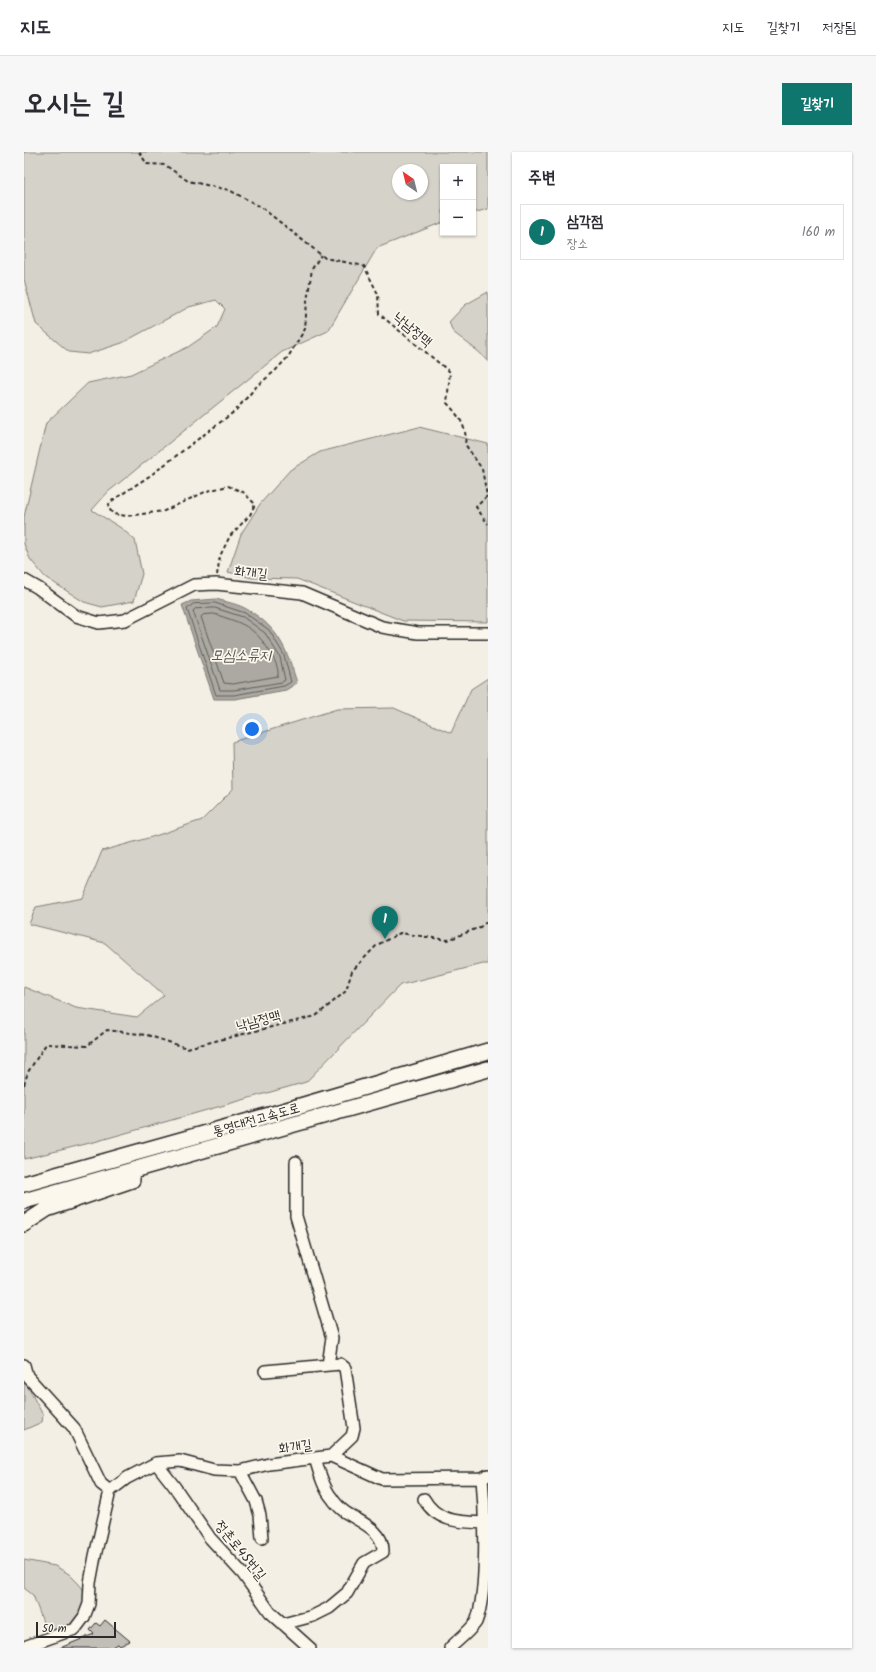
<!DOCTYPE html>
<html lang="ko">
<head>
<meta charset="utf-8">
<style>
  :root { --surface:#fff; --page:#f7f7f7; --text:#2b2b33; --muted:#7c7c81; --line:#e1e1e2; --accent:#0f766e }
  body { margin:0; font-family:Kalam,"Poor Story",sans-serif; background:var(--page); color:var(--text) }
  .controls { position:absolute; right:12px; top:12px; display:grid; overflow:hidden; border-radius:0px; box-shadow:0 1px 3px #0004 }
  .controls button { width:36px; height:36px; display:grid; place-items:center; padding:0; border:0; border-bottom:1px solid var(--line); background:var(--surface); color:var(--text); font:20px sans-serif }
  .compass { position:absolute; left:368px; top:12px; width:36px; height:36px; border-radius:50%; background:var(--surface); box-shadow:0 1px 3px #0004; rotate:325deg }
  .scale { position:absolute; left:12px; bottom:10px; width:80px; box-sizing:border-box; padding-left:4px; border:2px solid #2b2b2b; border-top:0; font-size:11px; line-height:14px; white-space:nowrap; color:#2b2b2b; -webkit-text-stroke:3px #fbf7ec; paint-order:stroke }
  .you { position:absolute; left:228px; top:577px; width:14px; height:14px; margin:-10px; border:3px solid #fff; border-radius:50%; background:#1a73e8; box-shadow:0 0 0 6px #1a73e833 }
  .badge { display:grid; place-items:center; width:26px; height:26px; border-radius:50%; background:var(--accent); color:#fff; font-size:13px; font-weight:700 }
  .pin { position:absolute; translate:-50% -33px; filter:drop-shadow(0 1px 2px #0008) }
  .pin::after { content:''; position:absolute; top:21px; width:14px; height:12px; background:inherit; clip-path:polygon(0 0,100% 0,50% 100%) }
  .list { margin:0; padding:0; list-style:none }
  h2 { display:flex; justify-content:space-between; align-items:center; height:52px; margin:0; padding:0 16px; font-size:17px }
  h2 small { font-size:13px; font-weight:400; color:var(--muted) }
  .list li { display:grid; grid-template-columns:26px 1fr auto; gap:12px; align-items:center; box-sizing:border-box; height:56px; margin:0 8px 8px; padding:0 8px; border:1px solid var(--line); border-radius:0px }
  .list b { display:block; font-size:15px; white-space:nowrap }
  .list p { margin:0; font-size:13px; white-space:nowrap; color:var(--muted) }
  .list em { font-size:13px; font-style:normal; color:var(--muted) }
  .map { position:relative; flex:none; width:464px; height:1496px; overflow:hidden; border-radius:0px }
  header { display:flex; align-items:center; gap:24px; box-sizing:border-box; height:56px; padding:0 20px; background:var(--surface); border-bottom:1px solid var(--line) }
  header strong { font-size:19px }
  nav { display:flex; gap:22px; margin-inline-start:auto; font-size:14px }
  .intro { display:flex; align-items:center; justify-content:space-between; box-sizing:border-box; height:96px; padding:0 24px }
  h1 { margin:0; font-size:28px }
  .button { padding:10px 18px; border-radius:0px; background:var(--accent); color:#fff; font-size:14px; font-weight:700 }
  main { display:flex; gap:24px; padding:0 24px }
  aside { flex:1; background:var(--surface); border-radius:0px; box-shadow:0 1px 3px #0004 }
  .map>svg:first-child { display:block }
  .green { fill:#d5d2c9; stroke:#807e7a; fill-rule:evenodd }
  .water { fill:#aca9a2; stroke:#787772 }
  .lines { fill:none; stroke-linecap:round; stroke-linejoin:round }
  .shore { stroke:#5f5d5b; stroke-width:1 }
  .building { fill:#c0beb6; stroke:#2b2b2b }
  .minor-casing { stroke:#2b2b2b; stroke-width:14 }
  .highway-casing { stroke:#2b2b2b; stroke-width:18 }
  .path { stroke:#2b2b2b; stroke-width:2; stroke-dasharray:4 3; stroke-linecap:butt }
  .minor { stroke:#fbf7ec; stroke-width:11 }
  .highway { stroke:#fbf7ec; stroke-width:15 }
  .labels { text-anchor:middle; stroke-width:3.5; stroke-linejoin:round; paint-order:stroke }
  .street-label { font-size:14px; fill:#2b2b2b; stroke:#fbf7ec }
  .water-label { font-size:15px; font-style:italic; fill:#585755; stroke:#fbf7ec }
</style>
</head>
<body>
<header>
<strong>지도</strong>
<nav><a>지도</a><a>길찾기</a><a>저장됨</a></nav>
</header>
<div class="intro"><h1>오시는 길</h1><a class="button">길찾기</a></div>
<main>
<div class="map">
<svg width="464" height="1496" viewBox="0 0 464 1496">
  <rect width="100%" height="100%" fill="#f3efe4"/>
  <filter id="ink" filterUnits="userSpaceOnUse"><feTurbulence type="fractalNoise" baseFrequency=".025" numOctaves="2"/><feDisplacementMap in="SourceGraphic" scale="8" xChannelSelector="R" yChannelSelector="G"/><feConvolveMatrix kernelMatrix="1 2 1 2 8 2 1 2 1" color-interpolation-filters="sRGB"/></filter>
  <g filter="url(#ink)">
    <path class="green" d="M0,0H464V57L449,61V15H419V70L353,96L304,179L258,200L84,340L68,358L97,376L111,388L118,422L110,449L78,455L60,450L21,425L6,407L0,392V365L22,271L64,231L107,222L164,195L193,175L201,157L192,148L165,155L98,191L64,202L45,200L12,172L0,127ZM374,18H398V42H374Z
      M464,140V210L455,200L429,180L425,170L441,153Z
      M395,275L464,292V470L379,469L273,427L228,426L204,420L217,382L236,352L266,318L296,300Z
      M464,526V812H459L376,833L282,930L70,990L0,1007V835L52,856L113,865L140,843L81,791L5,772L12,755L59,746L78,699L131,684L178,668L209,637L208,590L313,557L370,556L427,581L447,537Z
      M0,1228L19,1263L18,1270L0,1278Z
      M0,1408L31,1414L45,1422L54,1431L63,1442V1455L44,1475L23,1481L9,1443L0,1436Z"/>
    <path class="water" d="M192,447C202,450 215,452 224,458C255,476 263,498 273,531L262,538L211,547H190L158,453L167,449Z"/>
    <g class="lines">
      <path class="shore" d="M191,451L221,461L245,478L260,503L267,530L260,534L210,543H192L163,457L169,452Z
        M191,456L219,465L241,481L256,505L261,528L258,530L210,538H196L169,459L171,457Z
        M190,462C218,471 230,474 246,500C250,507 255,516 254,524L209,532L200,531L177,465L179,463Z"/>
    </g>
    <path class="building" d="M81,1468L106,1489L96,1494L94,1492L87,1496H36L70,1482L66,1478L72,1471L76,1474Z"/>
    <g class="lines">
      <g class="minor-casing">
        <path id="minor" d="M0,428L14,436L52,464L75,471L101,468L170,433L192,432L278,441L358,475L394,481H464
          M272,1010V1064L308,1186L304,1213
          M0,1213L3,1224L50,1276L77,1332L86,1339L71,1404L66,1431L65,1452L60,1465L51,1477L0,1495
          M241,1219L316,1212L321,1216L330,1276L328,1284L307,1304
          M132,1311L150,1334L186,1386L219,1422L246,1460L286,1496
          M216,1319L232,1349L236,1363L238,1386
          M86,1339L103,1326L132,1311L156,1309L190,1318L216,1319L245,1312L307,1304L358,1327L458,1326L464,1323
          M400,1347C413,1371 438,1370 462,1371
          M259,1472L289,1464L305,1456L323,1441L340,1411L359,1400C360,1378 336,1370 321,1360C316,1356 311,1351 308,1346C299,1336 295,1319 291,1306
          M426,1496C434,1488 445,1480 452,1470C464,1440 461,1362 458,1326"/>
      </g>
      <g class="highway-casing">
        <path id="highway" d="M0,1032L225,969L464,899
          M0,1049L464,917
          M0,1072L23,1057L108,1028"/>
      </g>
      <path class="path" d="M115,0L123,12L141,13L164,29L205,38L237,55L301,106L340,114L354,142L355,162L426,220L423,251C434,263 444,275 441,292L458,317L463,344L452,355L464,372
        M193,423L196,404L206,384L226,363L231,352L219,340L204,334L183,339L140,359L103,364L89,362L84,355L86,350L127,323L211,259L233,234L252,218L264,205L281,177L283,149L288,117L297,103
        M0,933L4,920L22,892L63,894L83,878L123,883L163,896L292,864L322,839L328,819L353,793L376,781L424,788L456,775L464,769"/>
      <use href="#minor" class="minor"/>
      <use href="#highway" class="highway"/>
    </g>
  </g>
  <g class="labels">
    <g class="street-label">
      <text transform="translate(389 177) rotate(40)" y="5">낙남정맥</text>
      <text transform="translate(227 420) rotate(6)" y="5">화개길</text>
      <text transform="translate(234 868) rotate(-15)" y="5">낙남정맥</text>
      <text transform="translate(232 967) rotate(-16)" y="5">통영대전고속도로</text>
      <text transform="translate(271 1294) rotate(-8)" y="5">화개길</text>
      <text transform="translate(217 1398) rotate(51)" y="5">정촌로45번길</text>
    </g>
    <g class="water-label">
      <text x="217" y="508">모심소류지</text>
    </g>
  </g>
</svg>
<div class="controls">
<button>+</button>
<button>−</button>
</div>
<svg class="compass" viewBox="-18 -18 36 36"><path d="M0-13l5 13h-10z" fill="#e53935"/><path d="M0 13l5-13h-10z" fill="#7c7c81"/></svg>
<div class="scale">50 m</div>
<div class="you"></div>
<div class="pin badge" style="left:361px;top:787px">1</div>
</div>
<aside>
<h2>주변<small></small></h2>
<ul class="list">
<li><span class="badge">1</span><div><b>삼각점</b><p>장소</p></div><em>160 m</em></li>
</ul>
</aside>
</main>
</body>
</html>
